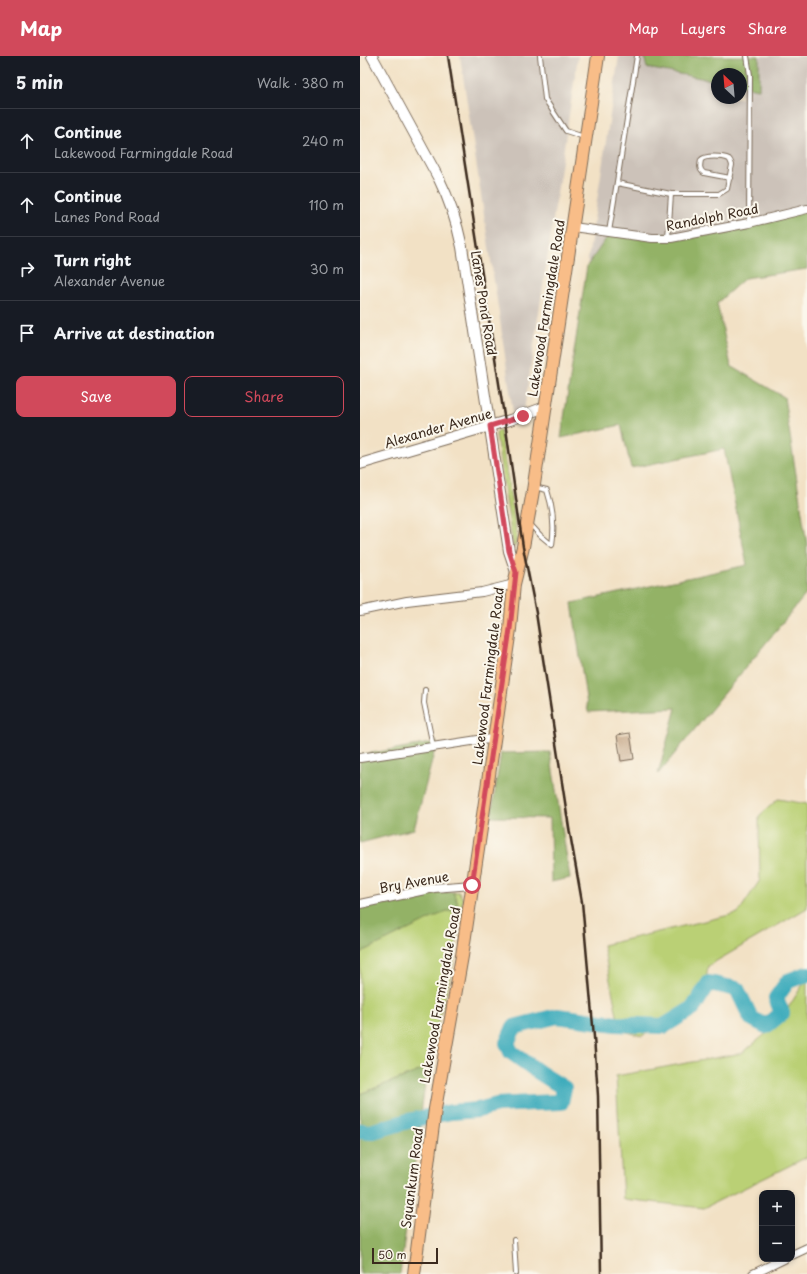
<!DOCTYPE html>
<html lang="en">
<head>
<meta charset="utf-8">
<style>
  :root { --surface:#171b24; --page:#242831; --text:#f1f3f6; --muted:#9ea1a6; --line:#363941; --accent:#d1495b }
  body { margin:0; font-family:"Playpen Sans",sans-serif; background:var(--page); color:var(--text) }
  .controls { position:absolute; right:12px; bottom:12px; display:grid; overflow:hidden; border-radius:8px; box-shadow:0 2px 6px #0003 }
  .controls button { width:36px; height:36px; display:grid; place-items:center; padding:0; border:0; border-bottom:1px solid var(--line); background:var(--surface); color:var(--text); font:20px sans-serif }
  .compass { position:absolute; left:351px; top:12px; width:36px; height:36px; border-radius:50%; background:var(--surface); box-shadow:0 2px 6px #0003; rotate:334deg }
  .scale { position:absolute; left:12px; bottom:10px; width:66px; box-sizing:border-box; padding-left:4px; border:2px solid #3b2a1e; border-top:0; font-size:11px; line-height:14px; white-space:nowrap; color:#3b2a1e; -webkit-text-stroke:3px #fbf7ec; paint-order:stroke }
  .stop { position:absolute; width:12px; height:12px; margin:-9px; border:3px solid #d1495b; border-radius:50%; background:#fff }
  .stop.end { background:#d1495b; border-color:#fff; box-shadow:0 1px 4px #0008 }
  .list { margin:0; padding:0; list-style:none }
  h2 { display:flex; justify-content:space-between; align-items:center; height:52px; margin:0; padding:0 16px; font-size:17px }
  h2 small { font-size:13px; font-weight:400; color:var(--muted) }
  .list li { display:grid; grid-template-columns:26px 1fr auto; gap:12px; align-items:center; box-sizing:border-box; height:64px; padding:0 16px; border-top:1px solid var(--line) }
  .list b { display:block; font-size:15px; white-space:nowrap }
  .list p { margin:0; font-size:13px; white-space:nowrap; color:var(--muted) }
  .list em { font-size:13px; font-style:normal; color:var(--muted) }
  .actions { display:flex; gap:8px; padding:12px 16px }
  .actions a { flex:1; padding:9px 0; border:1px solid var(--accent); border-radius:8px; text-align:center; font-size:14px; color:var(--accent) }
  .actions .main { background:var(--accent); color:#fff }
  .icon { flex:none; width:22px; height:22px; fill:none; stroke:currentColor; stroke-width:2; stroke-linecap:round; stroke-linejoin:round }
  .map { position:relative; flex:none; width:447px; height:1218px; overflow:hidden }
  header { display:flex; align-items:center; gap:24px; box-sizing:border-box; height:56px; padding:0 20px; background:var(--accent); color:#fff }
  header strong { font-size:19px }
  nav { display:flex; gap:22px; margin-inline-start:auto; font-size:14px }
  main { display:flex }
  aside { flex:1; background:var(--surface) }
  .map>svg:first-child { display:block }
  .industrial { fill:#ccc2b9 }
  .green { fill:#bad074; stroke:#7a7d49 }
  .forest { fill:#93b266; stroke:#676e42 }
  .lines { fill:none; stroke-linecap:round; stroke-linejoin:round }
  .river { stroke:#3eacbc; stroke-width:16 }
  .building { fill:#c1a07f }
  .service-casing { stroke:#7b6a58; stroke-width:6 }
  .minor-casing { stroke:#7b6a58; stroke-width:10 }
  .tertiary-casing { stroke:#7b6a58; stroke-width:12 }
  .primary-casing { stroke:#7b6a58; stroke-width:14 }
  .service { stroke:#fff; stroke-width:4 }
  .minor { stroke:#fff; stroke-width:8 }
  .tertiary { stroke:#fff; stroke-width:10 }
  .primary { stroke:#f8bd88; stroke-width:12 }
  .rail { stroke:#3b2a1e; stroke-width:2.5 }
  .route { stroke:#d1495b; stroke-width:5 }
  .labels { text-anchor:middle; stroke-width:4; stroke-linejoin:round; paint-order:stroke }
  .street-label { font-size:13px; fill:#3b2a1e; stroke:#fbf7ec }
</style>
</head>
<body>
<header>
<strong>Map</strong>
<nav><a>Map</a><a>Layers</a><a>Share</a></nav>
</header>
<main>
<aside>
<h2>5 min<small>Walk · 380 m</small></h2>
<ul class="list">
<li><svg class="icon" aria-label="ahead" viewBox="0 0 24 24"><path d="M12 20V5M6 11l6-6 6 6"/></svg><div><b>Continue</b><p>Lakewood Farmingdale Road</p></div><em>240 m</em></li>
<li><svg class="icon" aria-label="ahead" viewBox="0 0 24 24"><path d="M12 20V5M6 11l6-6 6 6"/></svg><div><b>Continue</b><p>Lanes Pond Road</p></div><em>110 m</em></li>
<li><svg class="icon" aria-label="right" viewBox="0 0 24 24"><path d="M7 20v-9h11M14 6l5 5-5 5"/></svg><div><b>Turn right</b><p>Alexander Avenue</p></div><em>30 m</em></li>
<li><svg class="icon" aria-label="arrive" viewBox="0 0 24 24"><path d="M6 21V4h12l-3 4 3 4H6"/></svg><div><b>Arrive at destination</b></div></li>
</ul>
<div class="actions"><a class="main">Save</a><a>Share</a></div>
</aside>
<div class="map">
<svg width="447" height="1218" viewBox="0 0 447 1218">
  <rect width="100%" height="100%" fill="#fbf7ec"/>
  <filter id="ink" filterUnits="userSpaceOnUse"><feTurbulence type="fractalNoise" baseFrequency=".025" numOctaves="2"/><feDisplacementMap in="SourceGraphic" scale="8" xChannelSelector="R" yChannelSelector="G"/><feConvolveMatrix kernelMatrix="1 2 1 2 8 2 1 2 1" color-interpolation-filters="sRGB"/></filter>
  <filter id="wash" filterUnits="userSpaceOnUse"><feTurbulence type="fractalNoise" baseFrequency=".012" numOctaves="4" result="noise"/><feDisplacementMap in="SourceGraphic" scale="16" xChannelSelector="R" yChannelSelector="G"/><feGaussianBlur stdDeviation="0.9" result="paint"/><feColorMatrix in="noise" values="0 0 0 0 0 0 0 0 0 0 0 0 0 0 0 0 0 1.4 0 .05"/><feComposite in="paint" operator="in"/></filter>
  <g filter="url(#wash)">
    <rect width="100%" height="100%" fill="#f2e1c5"/>
    <path class="industrial" d="M100,0H218L163,361L154,364L140,264Z
      M259,0H284L287,12L357,25V42H381V30L399,33V0H447V153L341,177L248,180L227,210Z"/>
    <path class="green" d="M140,374L157,481L155,491L153,490L136,379L137,376Z
      M418,743L447,748V852L348,910L344,940L282,980L260,974L243,889L378,857L400,824L399,760Z
      M93,836H99L103,843L94,905L67,1012L0,1038V897L98,848Z
      M447,922V1101L344,1152L263,1143L256,1020L382,997L418,968Z"/>
    <path class="forest" d="M284,0H399V33L381,30V18H357V25L287,12Z
      M447,153V213L385,222L357,247L371,310L424,341L447,489V537L298,718L316,652L228,656L212,547L387,509L364,393L271,412L261,369L201,382L227,210L248,180L341,177Z
      M77,686L54,773L0,787V699Z
      M190,696L210,822L191,826L190,762L131,761L141,697Z
      M74,836H93L98,848L97,856L87,855L0,897V850Z
      M67,1012L40,1218H0V1038Z"/>
    <g class="lines">
      <path class="river" d="M0,1075L10,1076L48,1065L91,1056L118,1054L137,1049L172,1047L201,1046L204,1032L180,1017L151,996L147,987L154,971L197,960L256,968L304,970L333,952L349,927L377,933L391,962L406,970L422,957L416,942L428,925L447,918"/>
    </g>
    <g id="blocks">
      <path class="building" d="M270,677L274,703L261,705L257,679Z"/>
    </g>
  </g>
  <g filter="url(#ink)">
    <use href="#blocks" fill-opacity="0" stroke="#7b6a58" stroke-width="1"/>
    <g class="lines">
      <g class="service-casing">
        <path id="service" d="M180,0L185,43L206,75L224,81
          M387,0L390,19L389,167
          M257,127L311,138H359L367,133L372,109C371,107 371,105 369,103C363,100 345,99 341,104C340,109 339,114 344,117L370,122
          M249,176L277,0
          M308,182L311,138
          M170,468L180,479L192,489C195,470 193,452 187,434L174,431
          M65,634L64,647L73,690
          M154,1184L156,1218"/>
      </g>
      <g class="minor-casing">
        <path id="minor" d="M213,171L292,182H311L389,167L447,153
          M0,555L47,545L122,536L154,528
          M0,702L118,684L134,683
          M0,848L74,832L112,829
          M432,1199L447,1192
          M393,1218L424,1203"/>
      </g>
      <g class="tertiary-casing">
        <path id="tertiary" d="M12,0L79,123C90,145 97,167 102,191L149,495L156,516
          M0,408L150,364L185,351"/>
      </g>
      <g class="primary-casing">
        <path id="primary" d="M54,1218L75,1053L102,900L130,712L150,573L154,528L163,491L173,435L238,0"/>
      </g>
      <use href="#service" class="service"/>
      <use href="#minor" class="minor"/>
      <use href="#tertiary" class="tertiary"/>
      <use href="#primary" class="primary"/>
      <path class="rail" d="M88,0L145,366L163,491L176,557L209,772L222,846L234,981L238,1040L241,1218"/>
    </g>
  </g>
  <g class="lines" filter="url(#ink)">
    <path class="route" d="M112,829L150,573L156,516L149,495L130,370L163,360"/>
  </g>
  <g class="labels">
    <g class="street-label">
      <text transform="translate(352 161) rotate(-11)" y="5">Randolph Road</text>
      <text transform="translate(124 247) rotate(81)" y="5">Lanes Pond Road</text>
      <text transform="translate(186 252) rotate(-81)" y="5">Lakewood Farmingdale Road</text>
      <text transform="translate(78 372) rotate(-16)" y="5">Alexander Avenue</text>
      <text transform="translate(128 620) rotate(-83)" y="5">Lakewood Farmingdale Road</text>
      <text transform="translate(54 826) rotate(-10)" y="5">Bry Avenue</text>
      <text transform="translate(80 939) rotate(-80)" y="5">Lakewood Farmingdale Road</text>
      <text transform="translate(52 1122) rotate(-83)" y="5">Squankum Road</text>
    </g>
  </g>
</svg>
<div class="controls">
<button>+</button>
<button>−</button>
</div>
<svg class="compass" viewBox="-18 -18 36 36"><path d="M0-13l5 13h-10z" fill="#e53935"/><path d="M0 13l5-13h-10z" fill="#9ea1a6"/></svg>
<div class="scale">50 m</div>
<div class="stop" style="left:112px;top:829px"></div>
<div class="stop end" style="left:163px;top:360px"></div>
</div>
</main>
</body>
</html>
